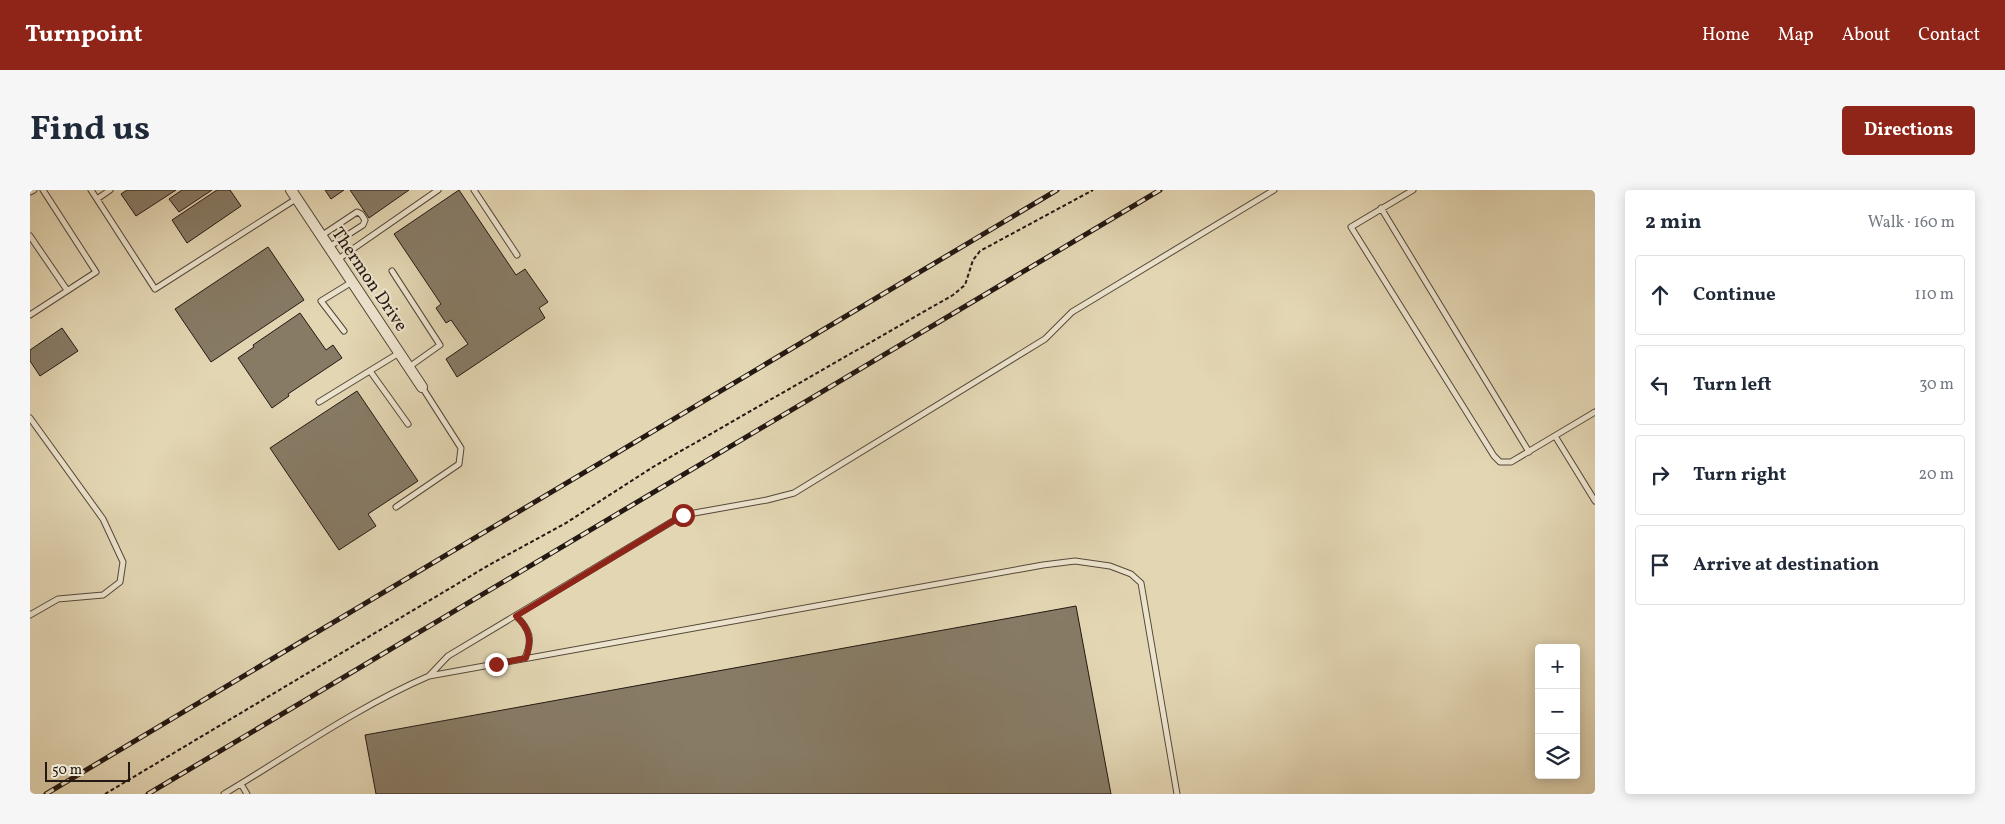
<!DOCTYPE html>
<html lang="en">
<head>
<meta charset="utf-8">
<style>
  :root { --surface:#fff; --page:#f6f6f7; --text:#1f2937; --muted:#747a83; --line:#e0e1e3; --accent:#8f2418 }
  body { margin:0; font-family:Vollkorn,serif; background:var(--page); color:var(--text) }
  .controls { position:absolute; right:15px; bottom:15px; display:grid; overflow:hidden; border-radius:5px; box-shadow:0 2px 12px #0003 }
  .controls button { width:45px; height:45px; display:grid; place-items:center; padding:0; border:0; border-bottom:1px solid var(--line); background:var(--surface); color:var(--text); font:25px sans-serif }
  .scale { position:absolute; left:15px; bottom:12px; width:85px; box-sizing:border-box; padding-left:5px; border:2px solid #241812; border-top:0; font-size:14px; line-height:18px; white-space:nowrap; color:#241812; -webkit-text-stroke:4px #ede4ce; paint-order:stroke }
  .stop { position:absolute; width:15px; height:15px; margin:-11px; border:4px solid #8f2418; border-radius:50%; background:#fff }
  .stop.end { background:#8f2418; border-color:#fff; box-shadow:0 1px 5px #0008 }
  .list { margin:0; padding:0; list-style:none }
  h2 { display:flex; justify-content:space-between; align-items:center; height:65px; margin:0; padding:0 20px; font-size:21px }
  h2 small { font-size:16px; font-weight:400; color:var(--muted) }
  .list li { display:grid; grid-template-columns:32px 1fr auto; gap:15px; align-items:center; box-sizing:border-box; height:80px; margin:0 10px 10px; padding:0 10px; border:1px solid var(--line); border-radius:5px }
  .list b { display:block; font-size:19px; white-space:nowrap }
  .list em { font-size:16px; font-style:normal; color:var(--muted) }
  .icon { flex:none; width:28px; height:28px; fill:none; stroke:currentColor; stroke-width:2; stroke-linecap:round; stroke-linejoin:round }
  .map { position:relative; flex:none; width:1565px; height:604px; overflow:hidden; border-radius:5px }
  header { display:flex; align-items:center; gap:30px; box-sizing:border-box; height:70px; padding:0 25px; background:var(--accent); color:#fff }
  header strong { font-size:24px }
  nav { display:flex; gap:28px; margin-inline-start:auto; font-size:18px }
  .intro { display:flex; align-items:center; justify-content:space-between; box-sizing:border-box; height:120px; padding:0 30px }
  h1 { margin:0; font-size:35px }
  .button { padding:12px 22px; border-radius:5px; background:var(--accent); color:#fff; font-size:18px; font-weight:700 }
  main { display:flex; gap:30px; padding:0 30px }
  aside { flex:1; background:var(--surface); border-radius:5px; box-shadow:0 2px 12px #0003 }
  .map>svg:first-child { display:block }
  .building { fill:#877b66; stroke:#241812 }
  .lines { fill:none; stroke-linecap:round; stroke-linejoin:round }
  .lane-casing { stroke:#54483a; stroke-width:7 }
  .street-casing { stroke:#54483a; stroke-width:12 }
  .path { stroke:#241812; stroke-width:2; stroke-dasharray:4 2.5; stroke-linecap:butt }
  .lane { stroke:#ede4ce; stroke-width:5 }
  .street { stroke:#ede4ce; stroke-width:10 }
  .rail-casing { stroke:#241812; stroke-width:5 }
  .rail { stroke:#ede4ce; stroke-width:3; stroke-dasharray:9; stroke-linecap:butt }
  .route { stroke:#8f2418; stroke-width:6 }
  .labels { text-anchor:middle; stroke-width:4.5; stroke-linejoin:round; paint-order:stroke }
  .street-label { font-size:18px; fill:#241812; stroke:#ede4ce }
</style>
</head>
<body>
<header>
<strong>Turnpoint</strong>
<nav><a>Home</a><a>Map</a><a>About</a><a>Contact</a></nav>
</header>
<div class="intro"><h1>Find us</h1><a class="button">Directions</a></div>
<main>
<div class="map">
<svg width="1565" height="604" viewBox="0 0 1565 604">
  <rect width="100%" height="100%" fill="#e3d6b3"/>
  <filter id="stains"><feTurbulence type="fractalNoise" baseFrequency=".004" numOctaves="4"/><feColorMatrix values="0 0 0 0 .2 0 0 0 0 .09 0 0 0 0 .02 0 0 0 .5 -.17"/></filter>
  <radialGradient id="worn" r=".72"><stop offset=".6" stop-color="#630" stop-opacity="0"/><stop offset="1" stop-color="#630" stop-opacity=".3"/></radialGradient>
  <path class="building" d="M97,0H146L106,26L91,4Z
    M152,0H182L149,22L139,9Z
    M187,0H200L211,16L157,53L142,30Z
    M295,0H314L301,9Z
    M320,0H379L339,28Z
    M429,0L486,85L495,79L518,112L509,118L515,128L427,187L416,169L438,154L421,130L416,133L406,118L411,114L364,44Z
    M238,57L274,110L181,172L145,119Z
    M270,123L296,160L303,155L312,168L258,204L259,206L242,218L208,168L224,157L223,155Z
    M32,138L48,161L10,186L0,171V160Z
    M327,201L388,291L338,324L346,336L309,360L240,258Z
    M1046,416L1081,604H346L335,545Z"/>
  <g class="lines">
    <g class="lane-casing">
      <path id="lane" d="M61,0L125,99L266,9
        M444,0L487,65
        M1383,0L1321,37L1464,266L1470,272H1481L1565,222
        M0,2L4,0
        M67,9L80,0
        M1351,18L1499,262
        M0,46L37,100
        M291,46L327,22L331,24L335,30L333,35L299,57
        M307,70L408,0
        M362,81L410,155L379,177
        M0,125L66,82L13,0
        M314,141L291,111L322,92
        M340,181L378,234
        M289,212L369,163
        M0,228L73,329L93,372L90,392L73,405L28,409L0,425
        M1525,246L1565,311
        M366,317L429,274L431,258L392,197
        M486,426C500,439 503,450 495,468
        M399,486L418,466L653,325L737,310L764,303L1015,149L1042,122L1244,0
        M211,594L217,604
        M194,604C261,564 327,517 399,486L1013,375L1045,371L1080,376L1101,384L1111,393L1147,604"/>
    </g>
    <g class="street-casing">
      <path id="street" d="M261,0L392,197"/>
    </g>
    <path class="path" d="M75,604L459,375L536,333L623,277L923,105L935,95L943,70L950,61L1063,0"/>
    <use href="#lane" class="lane"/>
    <use href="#street" class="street"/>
    <g class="rail-casing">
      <path id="rail" d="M16,604L1027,0
        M118,604L1130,0"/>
    </g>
    <use href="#rail" class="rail"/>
  </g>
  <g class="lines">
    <path class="route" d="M466,474L496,468C502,450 500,439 486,426L653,325"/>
  </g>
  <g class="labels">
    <g class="street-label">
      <text transform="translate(340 89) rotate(56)" y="6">Thermon Drive</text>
    </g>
  </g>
  <rect width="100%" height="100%" filter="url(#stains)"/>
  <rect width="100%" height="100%" fill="url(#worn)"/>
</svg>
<div class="controls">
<button>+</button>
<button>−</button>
<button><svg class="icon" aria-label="layers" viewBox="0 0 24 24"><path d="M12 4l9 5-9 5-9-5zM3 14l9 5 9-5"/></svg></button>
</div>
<div class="scale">50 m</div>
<div class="stop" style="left:653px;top:325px"></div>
<div class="stop end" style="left:466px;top:474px"></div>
</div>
<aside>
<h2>2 min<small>Walk · 160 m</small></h2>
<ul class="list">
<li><svg class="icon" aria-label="ahead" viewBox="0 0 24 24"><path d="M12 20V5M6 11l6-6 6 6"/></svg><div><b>Continue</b></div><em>110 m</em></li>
<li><svg class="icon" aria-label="left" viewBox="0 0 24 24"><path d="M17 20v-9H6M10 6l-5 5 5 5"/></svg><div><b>Turn left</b></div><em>30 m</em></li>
<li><svg class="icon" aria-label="right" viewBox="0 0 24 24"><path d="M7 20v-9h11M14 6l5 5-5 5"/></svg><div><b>Turn right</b></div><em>20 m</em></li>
<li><svg class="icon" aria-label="arrive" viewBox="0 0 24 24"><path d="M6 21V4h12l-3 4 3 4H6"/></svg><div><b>Arrive at destination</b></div></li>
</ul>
</aside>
</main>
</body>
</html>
